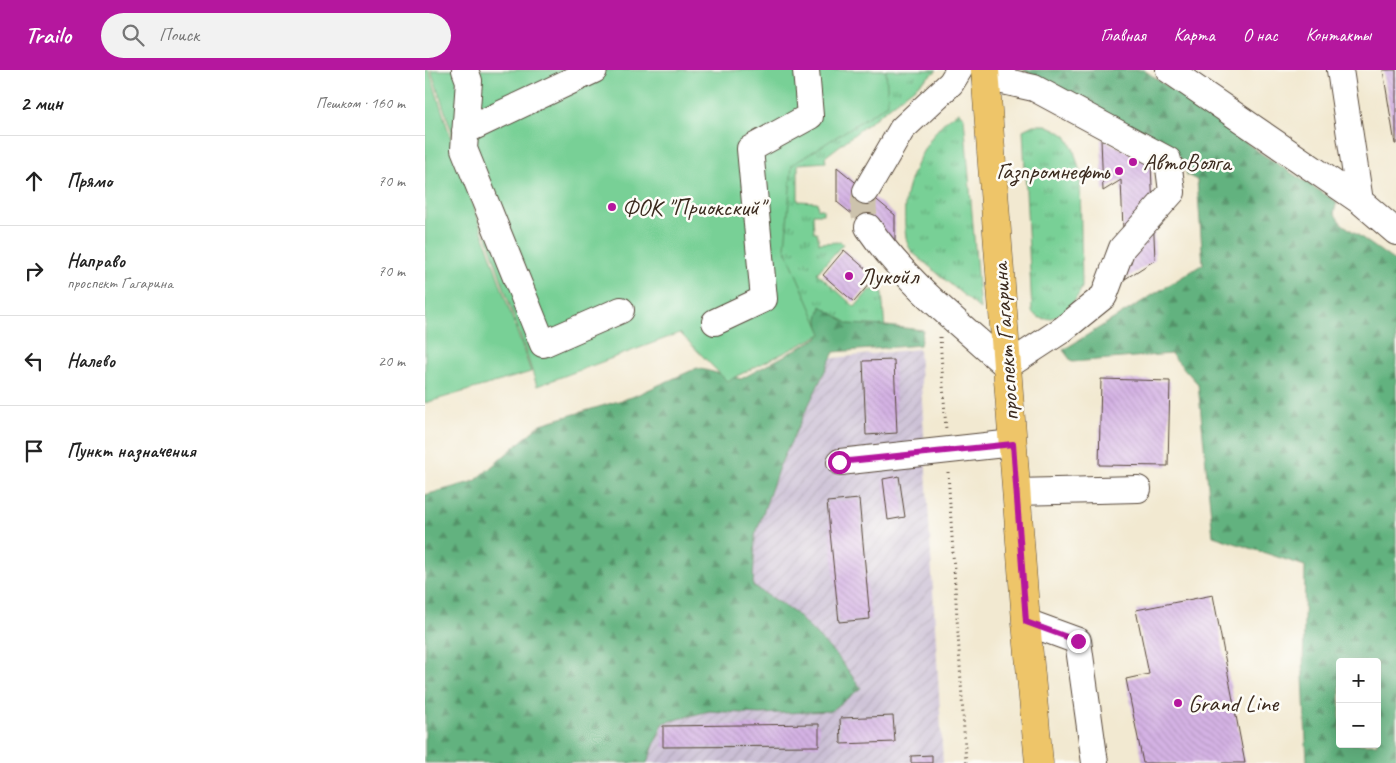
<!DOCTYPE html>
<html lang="ru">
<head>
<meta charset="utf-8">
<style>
  :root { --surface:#fff; --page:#f2f2f2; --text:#222; --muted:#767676; --line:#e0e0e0; --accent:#b5179e }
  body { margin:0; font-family:Caveat,sans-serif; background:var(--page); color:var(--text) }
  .controls { position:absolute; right:15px; bottom:15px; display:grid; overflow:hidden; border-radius:5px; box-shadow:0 5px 20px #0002 }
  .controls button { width:45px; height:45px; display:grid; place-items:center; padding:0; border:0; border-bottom:1px solid var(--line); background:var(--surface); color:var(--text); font:25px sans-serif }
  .stop { position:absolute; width:15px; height:15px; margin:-11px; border:4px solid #b5179e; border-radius:50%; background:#fff }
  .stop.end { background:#b5179e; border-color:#fff; box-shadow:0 1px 5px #0008 }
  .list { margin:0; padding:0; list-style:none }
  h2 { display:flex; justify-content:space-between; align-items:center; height:65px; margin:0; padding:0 20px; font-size:21px }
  h2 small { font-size:16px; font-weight:400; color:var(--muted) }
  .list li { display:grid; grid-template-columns:32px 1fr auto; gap:15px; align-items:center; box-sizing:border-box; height:90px; padding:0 20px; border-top:1px solid var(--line) }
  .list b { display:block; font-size:19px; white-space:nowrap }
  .list p { margin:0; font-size:16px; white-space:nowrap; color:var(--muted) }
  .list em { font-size:16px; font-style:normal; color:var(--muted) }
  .icon { flex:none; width:28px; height:28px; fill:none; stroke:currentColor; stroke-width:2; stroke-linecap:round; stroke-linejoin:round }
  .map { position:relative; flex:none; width:971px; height:693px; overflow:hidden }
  header { display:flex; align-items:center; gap:30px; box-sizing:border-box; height:70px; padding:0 25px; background:var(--accent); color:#fff }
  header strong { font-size:24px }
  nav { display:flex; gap:28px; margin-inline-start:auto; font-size:18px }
  .search { width:350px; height:45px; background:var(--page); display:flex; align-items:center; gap:12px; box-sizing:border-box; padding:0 18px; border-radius:28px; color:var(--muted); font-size:19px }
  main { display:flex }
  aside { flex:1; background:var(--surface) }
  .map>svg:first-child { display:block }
  .industrial { fill:url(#industrial-furrows) }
  .grass { fill:url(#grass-tufts); stroke:#5a7d5a }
  .forest { fill:url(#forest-firs); stroke:#4e6e4e; fill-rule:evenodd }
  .park { fill:#78d096; stroke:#5a7d5a }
  .building { fill:url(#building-back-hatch) }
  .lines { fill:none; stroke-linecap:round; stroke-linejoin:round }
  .minor-tunnel { stroke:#cdc3ad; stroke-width:26; stroke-dasharray:26 13; stroke-linecap:butt }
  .minor-casing { stroke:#564739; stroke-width:28 }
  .major-casing { stroke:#564739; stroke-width:29 }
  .path { stroke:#564739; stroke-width:3; stroke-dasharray:1 4; stroke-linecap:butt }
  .minor { stroke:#fff; stroke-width:26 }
  .major { stroke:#eec569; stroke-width:28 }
  .route { stroke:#b5179e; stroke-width:6 }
  .poi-dot { fill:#b5179e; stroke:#fdfcf7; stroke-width:2 }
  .labels { text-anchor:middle; stroke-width:5; stroke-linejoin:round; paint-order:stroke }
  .poi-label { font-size:24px; fill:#3b2a1e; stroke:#fdfcf7; text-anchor:start }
  .street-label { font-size:24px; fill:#3b2a1e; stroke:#fdfcf7 }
</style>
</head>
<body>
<header>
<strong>Trailo</strong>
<div class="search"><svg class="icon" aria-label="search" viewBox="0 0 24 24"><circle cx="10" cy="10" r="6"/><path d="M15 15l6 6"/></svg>Поиск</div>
<nav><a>Главная</a><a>Карта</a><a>О нас</a><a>Контакты</a></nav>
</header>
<main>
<aside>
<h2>2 мин<small>Пешком · 160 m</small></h2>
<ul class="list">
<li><svg class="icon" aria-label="ahead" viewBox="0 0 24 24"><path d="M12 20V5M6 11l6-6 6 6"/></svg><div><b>Прямо</b></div><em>70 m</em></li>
<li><svg class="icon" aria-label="right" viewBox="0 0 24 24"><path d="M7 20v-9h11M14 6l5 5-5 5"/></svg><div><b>Направо</b><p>проспект Гагарина</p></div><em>70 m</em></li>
<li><svg class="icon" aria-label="left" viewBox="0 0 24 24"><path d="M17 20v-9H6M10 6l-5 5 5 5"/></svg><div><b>Налево</b></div><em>20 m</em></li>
<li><svg class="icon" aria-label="arrive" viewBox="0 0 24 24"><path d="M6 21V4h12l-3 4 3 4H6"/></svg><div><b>Пункт назначения</b></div></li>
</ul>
</aside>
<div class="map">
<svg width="971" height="693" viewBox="0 0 971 693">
  <defs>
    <pattern id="industrial-furrows" width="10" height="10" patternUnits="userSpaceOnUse" patternTransform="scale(1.25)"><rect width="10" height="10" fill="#cbbfd5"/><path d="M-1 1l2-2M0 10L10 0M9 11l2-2" fill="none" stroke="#afa4b6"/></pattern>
    <pattern id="grass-tufts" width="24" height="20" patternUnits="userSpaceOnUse" patternTransform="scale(1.25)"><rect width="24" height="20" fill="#78d096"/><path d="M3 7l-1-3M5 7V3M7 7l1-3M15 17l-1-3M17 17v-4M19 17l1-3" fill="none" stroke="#64a97a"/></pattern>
    <pattern id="forest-firs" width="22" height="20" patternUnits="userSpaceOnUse" patternTransform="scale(1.25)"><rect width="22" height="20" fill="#62b27f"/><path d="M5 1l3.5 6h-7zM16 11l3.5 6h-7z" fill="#529167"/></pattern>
    <pattern id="building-back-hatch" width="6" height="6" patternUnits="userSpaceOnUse" patternTransform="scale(1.25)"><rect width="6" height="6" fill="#d4b2e4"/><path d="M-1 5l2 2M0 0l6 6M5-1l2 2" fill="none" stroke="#b799c3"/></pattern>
  </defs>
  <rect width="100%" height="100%" fill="#fdfcf7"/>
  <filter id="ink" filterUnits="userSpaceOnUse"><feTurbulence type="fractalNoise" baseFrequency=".02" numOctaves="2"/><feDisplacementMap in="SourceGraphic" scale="10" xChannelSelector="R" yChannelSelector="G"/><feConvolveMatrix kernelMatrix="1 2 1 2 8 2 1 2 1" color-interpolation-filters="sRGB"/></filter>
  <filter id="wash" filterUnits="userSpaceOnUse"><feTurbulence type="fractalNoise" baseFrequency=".0096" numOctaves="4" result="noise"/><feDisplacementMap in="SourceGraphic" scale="20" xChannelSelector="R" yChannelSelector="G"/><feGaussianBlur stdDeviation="1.12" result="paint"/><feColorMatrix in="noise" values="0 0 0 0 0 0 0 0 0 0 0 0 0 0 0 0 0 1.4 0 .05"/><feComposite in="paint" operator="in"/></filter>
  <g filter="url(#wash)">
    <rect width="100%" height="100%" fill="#f2e9d1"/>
    <path class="industrial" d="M494,279L518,693H217L400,289Z"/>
    <path class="grass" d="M442,0H512L400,87L401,92L373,94V131L392,132L393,139H398V144H388L389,162H392L394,173L415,172L418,174L392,203L430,237L445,219L447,221L454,214L457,221L461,274L404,280L357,179L337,79Z
      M534,42L539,47L555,239L487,182C485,179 483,175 482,172C479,162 479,135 481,125C486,100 509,52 534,42Z
      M608,55H621L632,60L641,66L648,78L655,102L657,217C651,234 624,262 607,242L598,60Z"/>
    <path class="forest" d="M598,0H719L837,84L912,132L909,143L916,153L971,192V693H882L878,606L880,496L788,466L773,314L746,284L647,292L638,280L778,194L772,110L762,105L758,90ZM915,592H952V674H915Z
      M396,236L424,254L461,256L498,260L495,275L409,282L354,397L330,466L328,516L370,543L413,587L436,618L406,641L335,644L284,641L238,653L222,693H0V425L50,411L116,354L207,327L272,298L316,309L394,267L393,248Z"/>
    <path class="park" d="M0,0H4L39,109L106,302L0,333Z
      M6,0H461L463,34L367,95L360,178L397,264L302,311L255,263L112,316Z"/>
    <g id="blocks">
      <path class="building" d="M958,0H971V74H970Z
        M676,69L726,93L730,190L700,209L696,110L678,121Z
        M412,97L470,145V179L412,132Z
        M419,180L450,207L429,232L398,205Z
        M469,290L472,363L441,365L438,291Z
        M676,309L745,311L743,396L674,395Z
        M474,406L480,447L463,450L458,409Z
        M434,429L445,549L414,552L402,432Z
        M788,525L820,693H718L701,609L724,604L711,540Z
        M468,646L470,672L416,674L415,648Z
        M394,654V676L238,677V656Z
        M507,685V693H486V686Z"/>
    </g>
  </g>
  <g filter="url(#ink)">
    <use href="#blocks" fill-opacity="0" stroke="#564739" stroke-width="1"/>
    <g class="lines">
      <path class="minor-tunnel" d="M441,121C437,133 438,146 443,157"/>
      <g class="minor-casing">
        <path id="minor" d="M40,0L44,11L39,79L118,274L196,240
          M744,0L935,131
          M915,0L935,131L971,162
          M40,61L169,0
          M441,121L477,59L526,13L534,0
          M443,157C480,211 533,253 582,296L637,260L679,226L697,178L747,122L743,90L609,18L560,7
          M290,252L339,229L325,79L385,46L381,0
          M415,392L588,373
          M591,422L713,419
          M601,552L653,571L670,693"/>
      </g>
      <g class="major-casing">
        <path id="major" d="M560,0L601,552L614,693"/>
      </g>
      <path class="path" d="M515,267L521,360
        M523,402L541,693"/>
      <use href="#minor" class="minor"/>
      <use href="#major" class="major"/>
    </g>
  </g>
  <g class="lines" filter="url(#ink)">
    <path class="route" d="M414,392L588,374L601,552L653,571"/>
  </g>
  <g class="poi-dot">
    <circle cx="708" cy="92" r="5"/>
    <circle cx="694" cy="101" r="5"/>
    <circle cx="187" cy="137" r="5"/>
    <circle cx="424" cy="206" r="5"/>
    <circle cx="753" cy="633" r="5"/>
  </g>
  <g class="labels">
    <g class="poi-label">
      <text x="718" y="100">АвтоВолга</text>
      <text x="684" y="109" text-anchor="end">Газпромнефть</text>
      <text x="197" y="145">ФОК "Приокский"</text>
      <text x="434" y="214">Лукойл</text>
      <text x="763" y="641">Grand Line</text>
    </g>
    <g class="street-label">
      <text transform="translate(580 272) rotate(-94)" y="8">проспект Гагарина</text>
    </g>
  </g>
</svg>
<div class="controls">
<button>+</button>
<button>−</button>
</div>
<div class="stop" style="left:414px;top:392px"></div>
<div class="stop end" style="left:653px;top:571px"></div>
</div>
</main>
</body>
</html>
